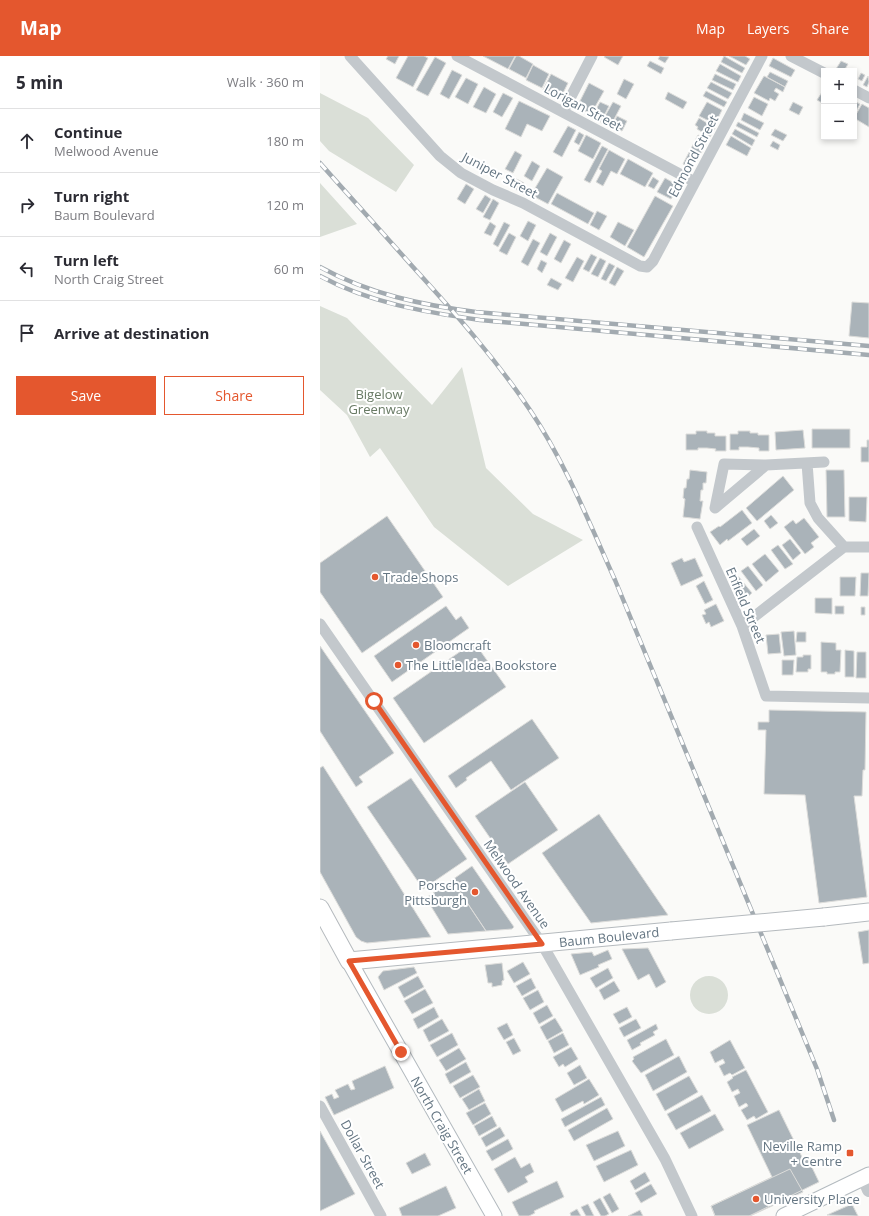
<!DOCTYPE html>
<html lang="en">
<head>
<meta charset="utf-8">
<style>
  :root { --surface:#fff; --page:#f2f2f3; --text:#2b2b33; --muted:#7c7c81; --line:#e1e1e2; --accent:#e4572e }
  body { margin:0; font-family:"Open Sans",sans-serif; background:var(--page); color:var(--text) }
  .controls { position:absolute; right:12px; top:12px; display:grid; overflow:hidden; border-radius:0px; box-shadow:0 2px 6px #0003 }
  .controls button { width:36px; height:36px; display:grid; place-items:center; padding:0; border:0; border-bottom:1px solid var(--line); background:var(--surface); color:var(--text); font:20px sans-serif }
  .stop { position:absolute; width:12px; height:12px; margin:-9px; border:3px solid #e4572e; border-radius:50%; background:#fff }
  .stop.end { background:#e4572e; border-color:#fff; box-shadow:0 1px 4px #0008 }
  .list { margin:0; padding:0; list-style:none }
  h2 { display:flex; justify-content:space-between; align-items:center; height:52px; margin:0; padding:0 16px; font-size:17px }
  h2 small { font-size:13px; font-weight:400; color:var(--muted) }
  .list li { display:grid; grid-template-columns:26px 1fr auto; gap:12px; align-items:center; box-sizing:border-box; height:64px; padding:0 16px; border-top:1px solid var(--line) }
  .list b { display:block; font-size:15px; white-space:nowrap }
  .list p { margin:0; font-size:13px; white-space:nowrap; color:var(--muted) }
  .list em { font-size:13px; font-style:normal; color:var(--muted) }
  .actions { display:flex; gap:8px; padding:12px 16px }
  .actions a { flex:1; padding:9px 0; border:1px solid var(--accent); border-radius:0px; text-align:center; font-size:14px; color:var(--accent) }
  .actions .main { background:var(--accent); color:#fff }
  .icon { flex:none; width:22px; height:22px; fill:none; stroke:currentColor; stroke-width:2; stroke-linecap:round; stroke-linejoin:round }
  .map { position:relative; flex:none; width:549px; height:1160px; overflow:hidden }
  header { display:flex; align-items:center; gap:24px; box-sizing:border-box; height:56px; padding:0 20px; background:var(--accent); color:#fff }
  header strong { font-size:19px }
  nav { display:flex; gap:22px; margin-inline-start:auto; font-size:14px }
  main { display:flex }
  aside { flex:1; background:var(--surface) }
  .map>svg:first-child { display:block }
  .green { fill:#dadfd7 }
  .building { fill:#aab3b9; stroke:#dcdcda }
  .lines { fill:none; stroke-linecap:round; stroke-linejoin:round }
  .secondary-casing { stroke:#b3babf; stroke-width:17 }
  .primary-casing { stroke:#b5babe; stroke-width:19 }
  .minor { stroke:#c3c8cc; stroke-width:11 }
  .tertiary { stroke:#c3c8cc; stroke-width:14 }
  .secondary { stroke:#fff; stroke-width:15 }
  .primary { stroke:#fff; stroke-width:17 }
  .rail-casing { stroke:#a2aab0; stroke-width:4.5 }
  .rail { stroke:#fff; stroke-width:3; stroke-dasharray:9; stroke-linecap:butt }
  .primary-bridge-casing { stroke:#b5babe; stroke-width:19; stroke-linecap:butt }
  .primary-bridge { stroke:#fff; stroke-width:17 }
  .route { stroke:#e4572e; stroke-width:5 }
  .poi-dot { fill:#e4572e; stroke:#fff; stroke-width:1.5 }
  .labels { text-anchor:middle; stroke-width:4; stroke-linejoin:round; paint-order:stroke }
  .street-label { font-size:13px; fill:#657683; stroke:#fff }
  .park-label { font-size:13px; fill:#687a64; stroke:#fff }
  .poi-label { font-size:13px; fill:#657683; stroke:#fff; text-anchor:start }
</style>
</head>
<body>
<header>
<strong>Map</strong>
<nav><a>Map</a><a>Layers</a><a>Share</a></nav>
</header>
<main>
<aside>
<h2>5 min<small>Walk · 360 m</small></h2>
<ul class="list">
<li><svg class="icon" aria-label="ahead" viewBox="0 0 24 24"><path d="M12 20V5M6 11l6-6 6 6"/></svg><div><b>Continue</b><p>Melwood Avenue</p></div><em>180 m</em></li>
<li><svg class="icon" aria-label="right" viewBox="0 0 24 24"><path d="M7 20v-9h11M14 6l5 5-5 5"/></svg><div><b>Turn right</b><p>Baum Boulevard</p></div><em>120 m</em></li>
<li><svg class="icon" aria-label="left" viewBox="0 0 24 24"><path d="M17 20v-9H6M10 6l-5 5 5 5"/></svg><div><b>Turn left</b><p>North Craig Street</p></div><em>60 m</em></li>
<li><svg class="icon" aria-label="arrive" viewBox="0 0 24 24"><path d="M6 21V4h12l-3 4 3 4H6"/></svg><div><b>Arrive at destination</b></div></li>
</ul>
<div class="actions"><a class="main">Save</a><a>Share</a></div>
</aside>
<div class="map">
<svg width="549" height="1160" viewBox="0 0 549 1160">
  <rect width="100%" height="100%" fill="#fafaf8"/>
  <path class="green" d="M0,37L48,62L94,109L76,136L9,95L0,85Z
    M0,127L37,168L0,181Z
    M0,250L27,262L112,349L142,311L166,412L213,458L263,484L188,530L114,471L60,392L50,401L27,359L0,334Z
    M370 939a19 19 0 1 1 38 0a19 19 0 1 1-38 0Z"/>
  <path class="building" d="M68,0H79L75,8L66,3Z
    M88,0H104L108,2L93,31L76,22Z
    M163,0H195L188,13Z
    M196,0H199L213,8L206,22L189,13Z
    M285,0H303L298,9L284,1Z
    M340,0L349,1L345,7L338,3Z
    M404,0L425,12L422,17L401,6Z
    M409,0H425L430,3L426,9Z
    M115,1L126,7L108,40L96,34Z
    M453,2L475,14L471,21L449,10Z
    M330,5L344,12L341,18L327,10Z
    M521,5L528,8L524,15H519L516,13Z
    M400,8L421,20L418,26L396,15Z
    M213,9L229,18L222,32L206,24Z
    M132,14L142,19L129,43L120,38Z
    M450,16L468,25L465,31L447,21Z
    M541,17L545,19L542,25L538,23Z
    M231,18L248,27L240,43L223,34Z
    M395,18L416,28L413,34L392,24Z
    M444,20L465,31L463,36L456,32L454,35L459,38L455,45L450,42L449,45L434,37Z
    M548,20L549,26L547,31L543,29Z
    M146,22L158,28L148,48L135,41Z
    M304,23L314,28L306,43L297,38Z
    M391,26L412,37L408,43L387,32Z
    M269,27L284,35L271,58L257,51Z
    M164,31L176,38L166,57L153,51Z
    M504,33V48L497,44Z
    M386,35L407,46L404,51L383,40Z
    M348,36L367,46L363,53L345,43Z
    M183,37L193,42L182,61L173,56Z
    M434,41L448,48L442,60L428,52Z
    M199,45L230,60L222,75L207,68L201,81L185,73Z
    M534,45L540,48L534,59Z
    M280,46L289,50L281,66L272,61Z
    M293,46L301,50L290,71L281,67Z
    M387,46L402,54L395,68L379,60Z
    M473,46L483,51L479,59L469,54Z
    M542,48L549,52V71L534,62Z
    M424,57L444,67L440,74L421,64Z
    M297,60L307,65L302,75L292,70Z
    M379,62L395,72L390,81L377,73L378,71L375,69Z
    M418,66L439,77L437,81L416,70Z
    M248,70L256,74L242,101L233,96Z
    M415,73L435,84L432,90L412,78Z
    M455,73L467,79L463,85L451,79Z
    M259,76L264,79L259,89L254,86Z
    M266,79L281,87L273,103L258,95Z
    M378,79L388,84L372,113L363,108Z
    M411,80L431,92L427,100L406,89Z
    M453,85L460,89L458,94L450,90Z
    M282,90L288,93L270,127L264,124Z
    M289,94L305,103L297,118L291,115L283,130L276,126L282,115L279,113Z
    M195,95L202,99L193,117L185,113Z
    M308,103L333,117L325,131L300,118Z
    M212,105L220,110L212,125L204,120Z
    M227,112L243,121L228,148L211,139Z
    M191,120L204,127L199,135L186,128Z
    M333,121L339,125L334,133L328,130Z
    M345,122L359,130L351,143L337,136Z
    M146,128L154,133L145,148L137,143Z
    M237,137L274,157L268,168L231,148Z
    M165,139L171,143L163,157L156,153Z
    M335,140L353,150L324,201L307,191Z
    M173,143L179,147L170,164L163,161Z
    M277,155L287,160L279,174L270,169Z
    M208,165L216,169L208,185L200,180Z
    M170,166L176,170L171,180L164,177Z
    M184,166L190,169L178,191L173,188Z
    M298,166L314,174L305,190L290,181Z
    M189,177L196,181L187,199L179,195Z
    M230,177L237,181L227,200L220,196Z
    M213,183L220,187L208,210L201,206Z
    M244,184L251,188L241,207L234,203Z
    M271,198L277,201L269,216L263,213Z
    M257,201L264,205L253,226L245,222Z
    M280,202L286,205L278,221L271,218Z
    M221,204L227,207L222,217L217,213Z
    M289,207L295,210L286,225L281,223Z
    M297,211L304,215L295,230L289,227Z
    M231,222L242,228L238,234L227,229Z
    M532,246L549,247V282L529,280Z
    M492,373H530V392H492Z
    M483,374L485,392L456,394L455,376Z
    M376,375H387V377H395V380H406V395H395L396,393L387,392H378V394H366V378H376Z
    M418,375H430V377H438V379H449V395H439V392L428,391H419V394H410V378H418Z
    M547,384H549V406H541V391H547Z
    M370,414L387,416L386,427H383V434H381L380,445H383L380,463L363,461L365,443L363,442L364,432H366L367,423H369Z
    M506,414H524L525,461H507Z
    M463,420L474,434L437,465L426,452Z
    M529,441H547L546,466L529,465Z
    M422,454L432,467L408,485L407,483L400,489L390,476L399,470L400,471Z
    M451,459L458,467L450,473L444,465Z
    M67,460L123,541L42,597L0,536V507Z
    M484,462L499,481L491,487L494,491L485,498L464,471L473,464L476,468Z
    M434,473L440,480L427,490L421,483Z
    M470,483L481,497L473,504L462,489Z
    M458,489L473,508L465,513L451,494Z
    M445,498L459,515L446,526L432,508Z
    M362,502L364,506L375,502L383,520L361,530L351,507Z
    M428,510L443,529L436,535L421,515Z
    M541,517H549L548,540H540Z
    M418,520L432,537L424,544L411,526Z
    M520,521H536L535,540H520Z
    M384,525L393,544L385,548L376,530Z
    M495,542H512V558L495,557Z
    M396,548L404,565L391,571L389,566L386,568L382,559L386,558L384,554Z
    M126,550L136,564L141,560L149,572L72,626L54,600Z
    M515,550H524V558H515Z
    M541,551H545V559H541Z
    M474,575L476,599L464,600L461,576Z
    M477,576H486V586H476Z
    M459,578L461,597L448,598L446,579Z
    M154,586L186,631L104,687L73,642Z
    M501,586L516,587V594H521L520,616H515V618H507V616H501Z
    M0,590L74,697L39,721L43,726L36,731L0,675Z
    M525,594L534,595V621H525Z
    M537,596H546V622H536Z
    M483,599H491V613H488V616H476L477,601H483Z
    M462,604H474L473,619H462Z
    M449,654L546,656L545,714H543L542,740H534L547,841L499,847L485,739L444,738L446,674H438V666H449Z
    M212,663L239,702L191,734L171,705L146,722L147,724L136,732L128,720Z
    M3,710L66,809L111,881L47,887L41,885L36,881L0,816V712Z
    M91,722L147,803L103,833L47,751Z
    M205,726L238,774L188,808L155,760Z
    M279,758L348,859L271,867L222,797Z
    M152,810L194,871L192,873L166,875L132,824Z
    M132,824L166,875L128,878L106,842Z
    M549,874V907L543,908L538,876Z
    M328,892L346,926L336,932L329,918L318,924L302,893Z
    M288,894L292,903L278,909L279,911L260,919L251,898L272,896L274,900Z
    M203,906L210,918L194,927L187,915Z
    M182,907L184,924L182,925V929L172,931V927H168L165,909Z
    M94,911L97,917L64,934L58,921L63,915Z
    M288,912L293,922L276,932L270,922Z
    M98,920L104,931L84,942L78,931Z
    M211,922L216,932L202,940L196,930Z
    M294,925L300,935L284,944L279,934Z
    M105,933L113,947L92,958L84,945Z
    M218,934L224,946L210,954L203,942Z
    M227,949L233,960L219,968L213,957Z
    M114,951L119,961L98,973L93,963Z
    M307,951L312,961L299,968L293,958Z
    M235,962L243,975L227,984L220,971Z
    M122,963L129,975L109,986L103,974Z
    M316,963L321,972L304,981L299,972Z
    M187,967L193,979L184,984L177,972Z
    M336,968L338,973L333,976L335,979L320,987L321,989L312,994L307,984Z
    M132,977L138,989L117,1001L110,989Z
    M243,977L249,989L234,997L228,985Z
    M194,982L201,995L193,999L186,986Z
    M346,983L354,999L321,1017L312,1005L314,1003L313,1001Z
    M410,984L425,1012L412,1019L410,1017L404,1020L399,1010L405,1007L403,1003L395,1007L390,996Z
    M251,991L258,1003L245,1011L243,1008L239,1011L233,1001Z
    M139,992L146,1003L126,1015L119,1004Z
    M359,1000L367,1016L333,1035L325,1019Z
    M146,1006L151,1016L130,1028L125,1018Z
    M260,1009L267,1022L254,1029L247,1017Z
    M65,1010L74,1032L14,1059L5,1041L12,1038L14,1043L19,1041L15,1034L28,1028L31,1034L35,1033L32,1025Z
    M426,1014L448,1056L436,1063L434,1060L427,1064L421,1054L428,1050L427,1048L426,1047L419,1051L414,1040L420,1037L418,1033L412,1036L407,1026L413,1022L412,1021Z
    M153,1019L160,1031L140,1042L133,1030Z
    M369,1020L378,1036L345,1055L336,1038Z
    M269,1023L279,1039L264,1048L263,1045L242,1056L235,1043Z
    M159,1033L165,1045L149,1054L142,1043Z
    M382,1039L391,1055L356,1074L347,1058Z
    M281,1041L285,1049L245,1071L241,1063Z
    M165,1047L171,1058L153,1069L146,1057Z
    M287,1052L293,1063L254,1085L248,1074Z
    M459,1054L484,1105L488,1103L499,1126L429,1160H395L391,1150L452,1121L427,1069Z
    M395,1058L404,1074L369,1093L360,1077Z
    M172,1060L177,1070L159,1080L154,1070Z
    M180,1071L185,1080L166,1091L161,1082Z
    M0,1075L35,1138L0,1155Z
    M298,1075L305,1090L274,1105L266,1089Z
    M188,1083L193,1093L172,1105L166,1095Z
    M311,1094L318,1109L284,1126L276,1110Z
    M105,1097L111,1109L92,1118L86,1107Z
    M195,1101L201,1112L210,1107L214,1116L205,1121L208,1126L188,1137L174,1113Z
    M470,1113L483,1136L430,1160H395L391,1150Z
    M325,1116L330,1125L315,1134L310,1125Z
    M237,1125L244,1141L214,1155L215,1157L209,1160H199L192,1146Z
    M331,1128L337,1138L321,1147L315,1137Z
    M126,1130L136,1152L118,1160H82L79,1152Z
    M290,1137L299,1153L292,1157L283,1141Z
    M280,1142L289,1158L285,1160H281L273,1146Z
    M268,1148L274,1160H266L261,1151Z
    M532,1148L538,1160L507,1159Z
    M257,1153L261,1160H251L250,1157Z
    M320,1154L323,1160H308Z"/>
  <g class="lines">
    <g class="secondary-casing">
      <path id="secondary" d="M29,905L174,1160
        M464,1160L549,1119"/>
    </g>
    <g class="primary-casing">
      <path id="primary" d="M0,852L29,905L351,875
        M504,861L549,856"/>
    </g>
    <path class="minor" d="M30,0L120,100L141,117L173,134L203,147L320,210L327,211L333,205L442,0
      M137,0L375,126
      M471,0L504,17
      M534,34L549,42
      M243,56L272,0
      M487,407L490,447L498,462L524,491
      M395,452L404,408L446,409L504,406
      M395,452L446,409
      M377,471L422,570L446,640L549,642
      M0,568L222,888L345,1103L372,1160
      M422,570L524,491H549
      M0,1050L61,1160"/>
    <path class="tertiary" d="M544,1122L549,1134"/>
    <use href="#secondary" class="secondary"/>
    <use href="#primary" class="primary"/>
    <g class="rail-casing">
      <path id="rail" d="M0,107C31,142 62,176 93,211C134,256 175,302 210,354C245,406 269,466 295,524L497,1013L514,1064
        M0,211C49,238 102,249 156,256L549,290
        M0,220C49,247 105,256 160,264L549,299"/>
    </g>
    <use href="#rail" class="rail"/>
    <g class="primary-bridge-casing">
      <path id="primary-bridge" d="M351,875L504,861"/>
    </g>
    <use href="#primary-bridge" class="primary-bridge"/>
  </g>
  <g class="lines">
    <path class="route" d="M54,645L222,888L29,905L81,996"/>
  </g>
  <g class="poi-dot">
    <circle cx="55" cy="521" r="4"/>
    <circle cx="96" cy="589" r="4"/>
    <circle cx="78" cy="609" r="4"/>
    <circle cx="155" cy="836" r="4"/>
    <rect x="526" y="1093" width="8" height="8" rx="2"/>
    <circle cx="436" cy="1143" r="4"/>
  </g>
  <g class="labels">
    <g class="street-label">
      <text transform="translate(263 51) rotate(28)" y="5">Lorigan Street</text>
      <text transform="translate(373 100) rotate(-62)" y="5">Edmond Street</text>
      <text transform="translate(180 119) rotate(28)" y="5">Juniper Street</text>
      <text transform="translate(426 549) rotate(67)" y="5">Enfield Street</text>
      <text transform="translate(197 828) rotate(55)" y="5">Melwood Avenue</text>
      <text transform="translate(289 881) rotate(-6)" y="5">Baum Boulevard</text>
      <text transform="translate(122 1069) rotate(60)" y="5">North Craig Street</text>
      <text transform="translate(43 1098) rotate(61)" y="5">Dollar Street</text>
    </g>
    <g class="park-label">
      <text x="59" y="343">Bigelow<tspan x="59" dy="15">Greenway</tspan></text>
    </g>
    <g class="poi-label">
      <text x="63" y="526">Trade Shops</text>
      <text x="104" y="594">Bloomcraft</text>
      <text x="86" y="614">The Little Idea Bookstore</text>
      <text x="147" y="834" text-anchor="end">Porsche<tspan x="147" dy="15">Pittsburgh</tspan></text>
      <text x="522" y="1095" text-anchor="end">Neville Ramp<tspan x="522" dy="15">+ Centre</tspan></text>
      <text x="444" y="1148">University Place</text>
    </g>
  </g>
</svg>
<div class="controls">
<button>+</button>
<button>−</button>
</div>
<div class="stop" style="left:54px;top:645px"></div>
<div class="stop end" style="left:81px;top:996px"></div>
</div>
</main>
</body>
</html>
